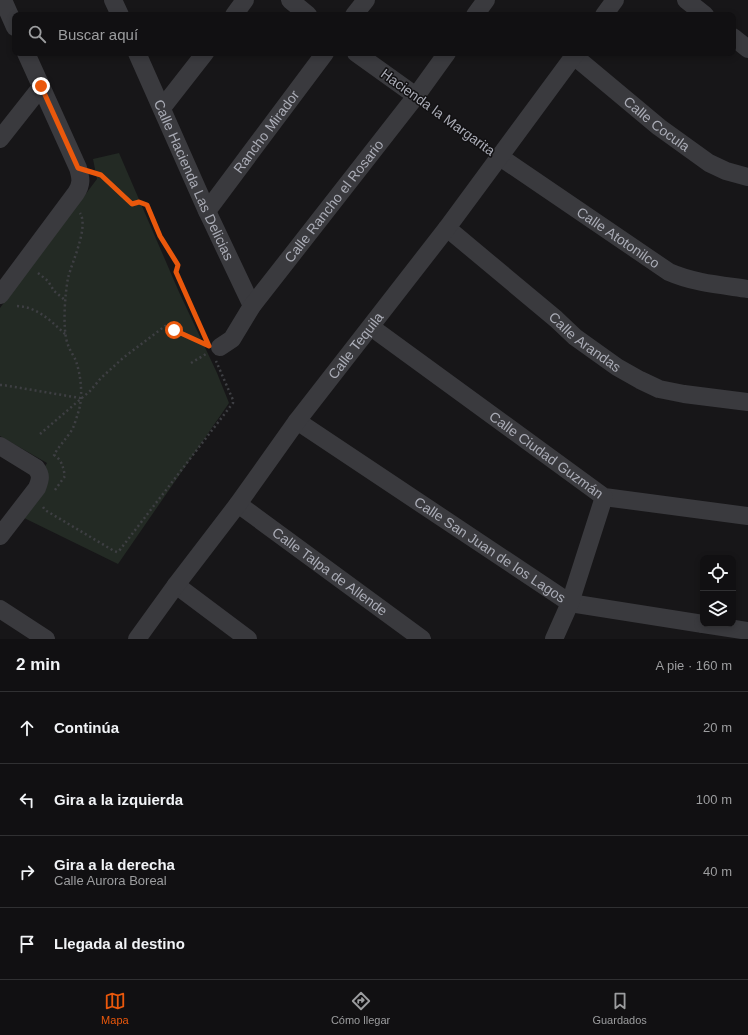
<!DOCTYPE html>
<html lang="es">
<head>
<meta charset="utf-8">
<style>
  :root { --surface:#111012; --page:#1a191b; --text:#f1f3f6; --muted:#9c9d9f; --line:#303032; --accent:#ea580c }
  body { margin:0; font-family:Arial,sans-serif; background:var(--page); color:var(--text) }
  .controls { position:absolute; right:12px; bottom:12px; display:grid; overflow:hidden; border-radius:8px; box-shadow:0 2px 6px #0003 }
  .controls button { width:36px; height:36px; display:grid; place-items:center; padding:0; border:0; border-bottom:1px solid var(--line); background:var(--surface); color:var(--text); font:20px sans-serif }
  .stop { position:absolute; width:12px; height:12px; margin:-9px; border:3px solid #ea580c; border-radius:50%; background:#fff }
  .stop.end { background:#ea580c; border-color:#fff; box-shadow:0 1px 4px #0008 }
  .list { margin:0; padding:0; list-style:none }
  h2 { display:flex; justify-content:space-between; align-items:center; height:52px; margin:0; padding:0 16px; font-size:17px }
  h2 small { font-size:13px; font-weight:400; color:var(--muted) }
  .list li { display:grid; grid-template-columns:26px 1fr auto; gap:12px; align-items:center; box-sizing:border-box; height:72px; padding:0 16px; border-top:1px solid var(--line) }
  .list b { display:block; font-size:15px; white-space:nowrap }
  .list p { margin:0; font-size:13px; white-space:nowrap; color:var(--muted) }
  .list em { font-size:13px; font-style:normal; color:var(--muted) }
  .icon { flex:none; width:22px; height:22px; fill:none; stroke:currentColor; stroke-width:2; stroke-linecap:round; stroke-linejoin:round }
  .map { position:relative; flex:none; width:748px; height:639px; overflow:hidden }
  .search { position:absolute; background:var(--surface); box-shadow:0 2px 6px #0003; left:12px; right:12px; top:12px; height:44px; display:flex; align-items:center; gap:10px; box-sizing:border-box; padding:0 14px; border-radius:8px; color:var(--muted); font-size:15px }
  .sheet { height:340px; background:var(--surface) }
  nav { display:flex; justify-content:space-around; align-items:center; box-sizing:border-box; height:56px; border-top:1px solid var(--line); background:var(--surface); font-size:11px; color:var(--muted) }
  nav a { display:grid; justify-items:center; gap:2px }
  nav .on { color:var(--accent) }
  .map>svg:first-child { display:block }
  .green { fill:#232a24 }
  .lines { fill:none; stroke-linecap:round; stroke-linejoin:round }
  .path { stroke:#3e3f43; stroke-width:2.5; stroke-dasharray:2 3; stroke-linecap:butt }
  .minor { stroke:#3a3a3e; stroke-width:18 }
  .route { stroke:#ea580c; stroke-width:5 }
  .labels { text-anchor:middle; stroke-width:3; stroke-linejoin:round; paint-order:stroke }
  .street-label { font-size:14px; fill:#aaacb6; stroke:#121113 }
</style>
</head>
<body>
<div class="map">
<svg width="748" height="639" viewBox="0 0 748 639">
  <rect width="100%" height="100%" fill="#171618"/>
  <path class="green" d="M119,153L179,292L217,373L229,403L118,564L18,515L47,463L0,436V308L97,179L93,159Z"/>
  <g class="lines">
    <path class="path" d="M429,106L487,147
      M96,174L101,175L131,204L139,202L147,205L160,236L178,265L176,272L206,339
      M38,273L48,281L54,291L65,300
      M17,306C37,307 50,320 65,334
      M191,363L206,354
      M0,385H3L80,398
      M40,434L90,391L101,378L123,358L165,326L205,345
      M55,490L65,476C63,467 62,460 54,455C59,446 66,439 72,430C75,424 77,416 79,410C83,395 81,376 76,361C74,356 70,351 68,345C62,330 65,294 68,278C72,262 89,227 80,213
      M43,507L45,510L114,551L117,552L119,551L233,403V400L216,361"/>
    <g class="minor">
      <path d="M3,0L15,27"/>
      <path d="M113,0L120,15"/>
      <path d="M290,0L308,15"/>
      <path d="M686,0L705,15"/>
      <path d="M234,15L245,0"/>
      <path d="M354,15L366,0"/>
      <path d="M475,15L486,0"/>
      <path d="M604,15L615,0"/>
      <path d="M733,37L748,49"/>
      <path id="s1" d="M137,53L207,211L252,306"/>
      <path d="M356,53L416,96"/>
      <path id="s2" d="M574,56L659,127L709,163L726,171L748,177"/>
      <path d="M162,108L205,53"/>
      <path d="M0,139L41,87"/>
      <path id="s3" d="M500,157L669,272C694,283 721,285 748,289"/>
      <path id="s4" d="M207,211L325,53"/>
      <path id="s5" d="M447,228L556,319L575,337L617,367L640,380L659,389L684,394L748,402"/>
      <path d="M0,295L76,193C82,184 81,178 78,168L26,53"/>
      <path id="s6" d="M371,327L604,497L748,516"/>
      <path id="s7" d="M220,347L232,339L252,306L416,96L447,53"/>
      <path id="s8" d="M297,421L570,603L703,624"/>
      <path d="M0,446L36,468C42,476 40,480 37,488L0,536"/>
      <path id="s9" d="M238,504L422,639"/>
      <path d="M176,585L248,639"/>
      <path d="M0,609L46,639"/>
      <path d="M703,624L748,631"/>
      <path id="s10" d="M137,639L176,585L238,504L297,421L447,228L576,53"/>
      <path d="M554,639L570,603L604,497"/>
    </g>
  </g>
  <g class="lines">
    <path class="route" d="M41,86L78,168L101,175L132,204L139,202L147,205L160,236L178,265L176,272L209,346L174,330"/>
  </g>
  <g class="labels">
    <g class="street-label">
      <text transform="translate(438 112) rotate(36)" y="5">Hacienda la Margarita</text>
      <text dy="5" stroke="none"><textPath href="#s2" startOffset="107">Calle Cocula</textPath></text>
      <text dy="5" stroke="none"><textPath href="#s4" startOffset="99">Rancho Mirador</textPath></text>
      <text dy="5" stroke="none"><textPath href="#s1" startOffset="139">Calle Hacienda Las Delicias</textPath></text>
      <text dy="5" stroke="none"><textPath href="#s7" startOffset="186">Calle Rancho el Rosario</textPath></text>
      <text dy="5" stroke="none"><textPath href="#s3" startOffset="143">Calle Atotonilco</textPath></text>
      <text dy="5" stroke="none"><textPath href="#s5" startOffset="179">Calle Arandas</textPath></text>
      <text dy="5" stroke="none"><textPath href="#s10" startOffset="366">Calle Tequila</textPath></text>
      <text dy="5" stroke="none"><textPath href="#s6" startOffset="217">Calle Ciudad Guzmán</textPath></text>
      <text dy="5" stroke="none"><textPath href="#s8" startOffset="232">Calle San Juan de los Lagos</textPath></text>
      <text dy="5" stroke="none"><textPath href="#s9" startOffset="114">Calle Talpa de Allende</textPath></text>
    </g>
  </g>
</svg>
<div class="controls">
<button><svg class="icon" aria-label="locate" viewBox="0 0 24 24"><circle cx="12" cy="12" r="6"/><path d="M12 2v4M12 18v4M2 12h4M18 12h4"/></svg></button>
<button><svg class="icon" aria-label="layers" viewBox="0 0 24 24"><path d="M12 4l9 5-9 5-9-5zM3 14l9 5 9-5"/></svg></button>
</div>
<div class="stop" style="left:174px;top:330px"></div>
<div class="stop end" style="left:41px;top:86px"></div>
<div class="search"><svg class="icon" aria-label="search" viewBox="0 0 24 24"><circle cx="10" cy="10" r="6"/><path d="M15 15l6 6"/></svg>Buscar aquí</div>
</div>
<section class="sheet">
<h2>2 min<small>A pie · 160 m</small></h2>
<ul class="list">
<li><svg class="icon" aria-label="ahead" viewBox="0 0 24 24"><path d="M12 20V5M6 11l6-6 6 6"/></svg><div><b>Continúa</b></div><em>20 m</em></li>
<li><svg class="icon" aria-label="left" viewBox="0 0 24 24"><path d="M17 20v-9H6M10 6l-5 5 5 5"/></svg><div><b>Gira a la izquierda</b></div><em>100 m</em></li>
<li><svg class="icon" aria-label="right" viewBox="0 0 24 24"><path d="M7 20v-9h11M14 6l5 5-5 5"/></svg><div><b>Gira a la derecha</b><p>Calle Aurora Boreal</p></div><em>40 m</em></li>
<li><svg class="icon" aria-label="arrive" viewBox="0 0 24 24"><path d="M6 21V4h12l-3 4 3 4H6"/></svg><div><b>Llegada al destino</b></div></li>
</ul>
</section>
<nav>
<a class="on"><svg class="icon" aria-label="map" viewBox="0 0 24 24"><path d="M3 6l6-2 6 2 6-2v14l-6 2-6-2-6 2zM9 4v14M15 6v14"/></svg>Mapa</a>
<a><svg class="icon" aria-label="directions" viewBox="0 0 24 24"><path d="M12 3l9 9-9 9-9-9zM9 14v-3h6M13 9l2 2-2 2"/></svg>Cómo llegar</a>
<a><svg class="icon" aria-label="saved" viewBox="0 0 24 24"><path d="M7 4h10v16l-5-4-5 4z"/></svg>Guardados</a>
</nav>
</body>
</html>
